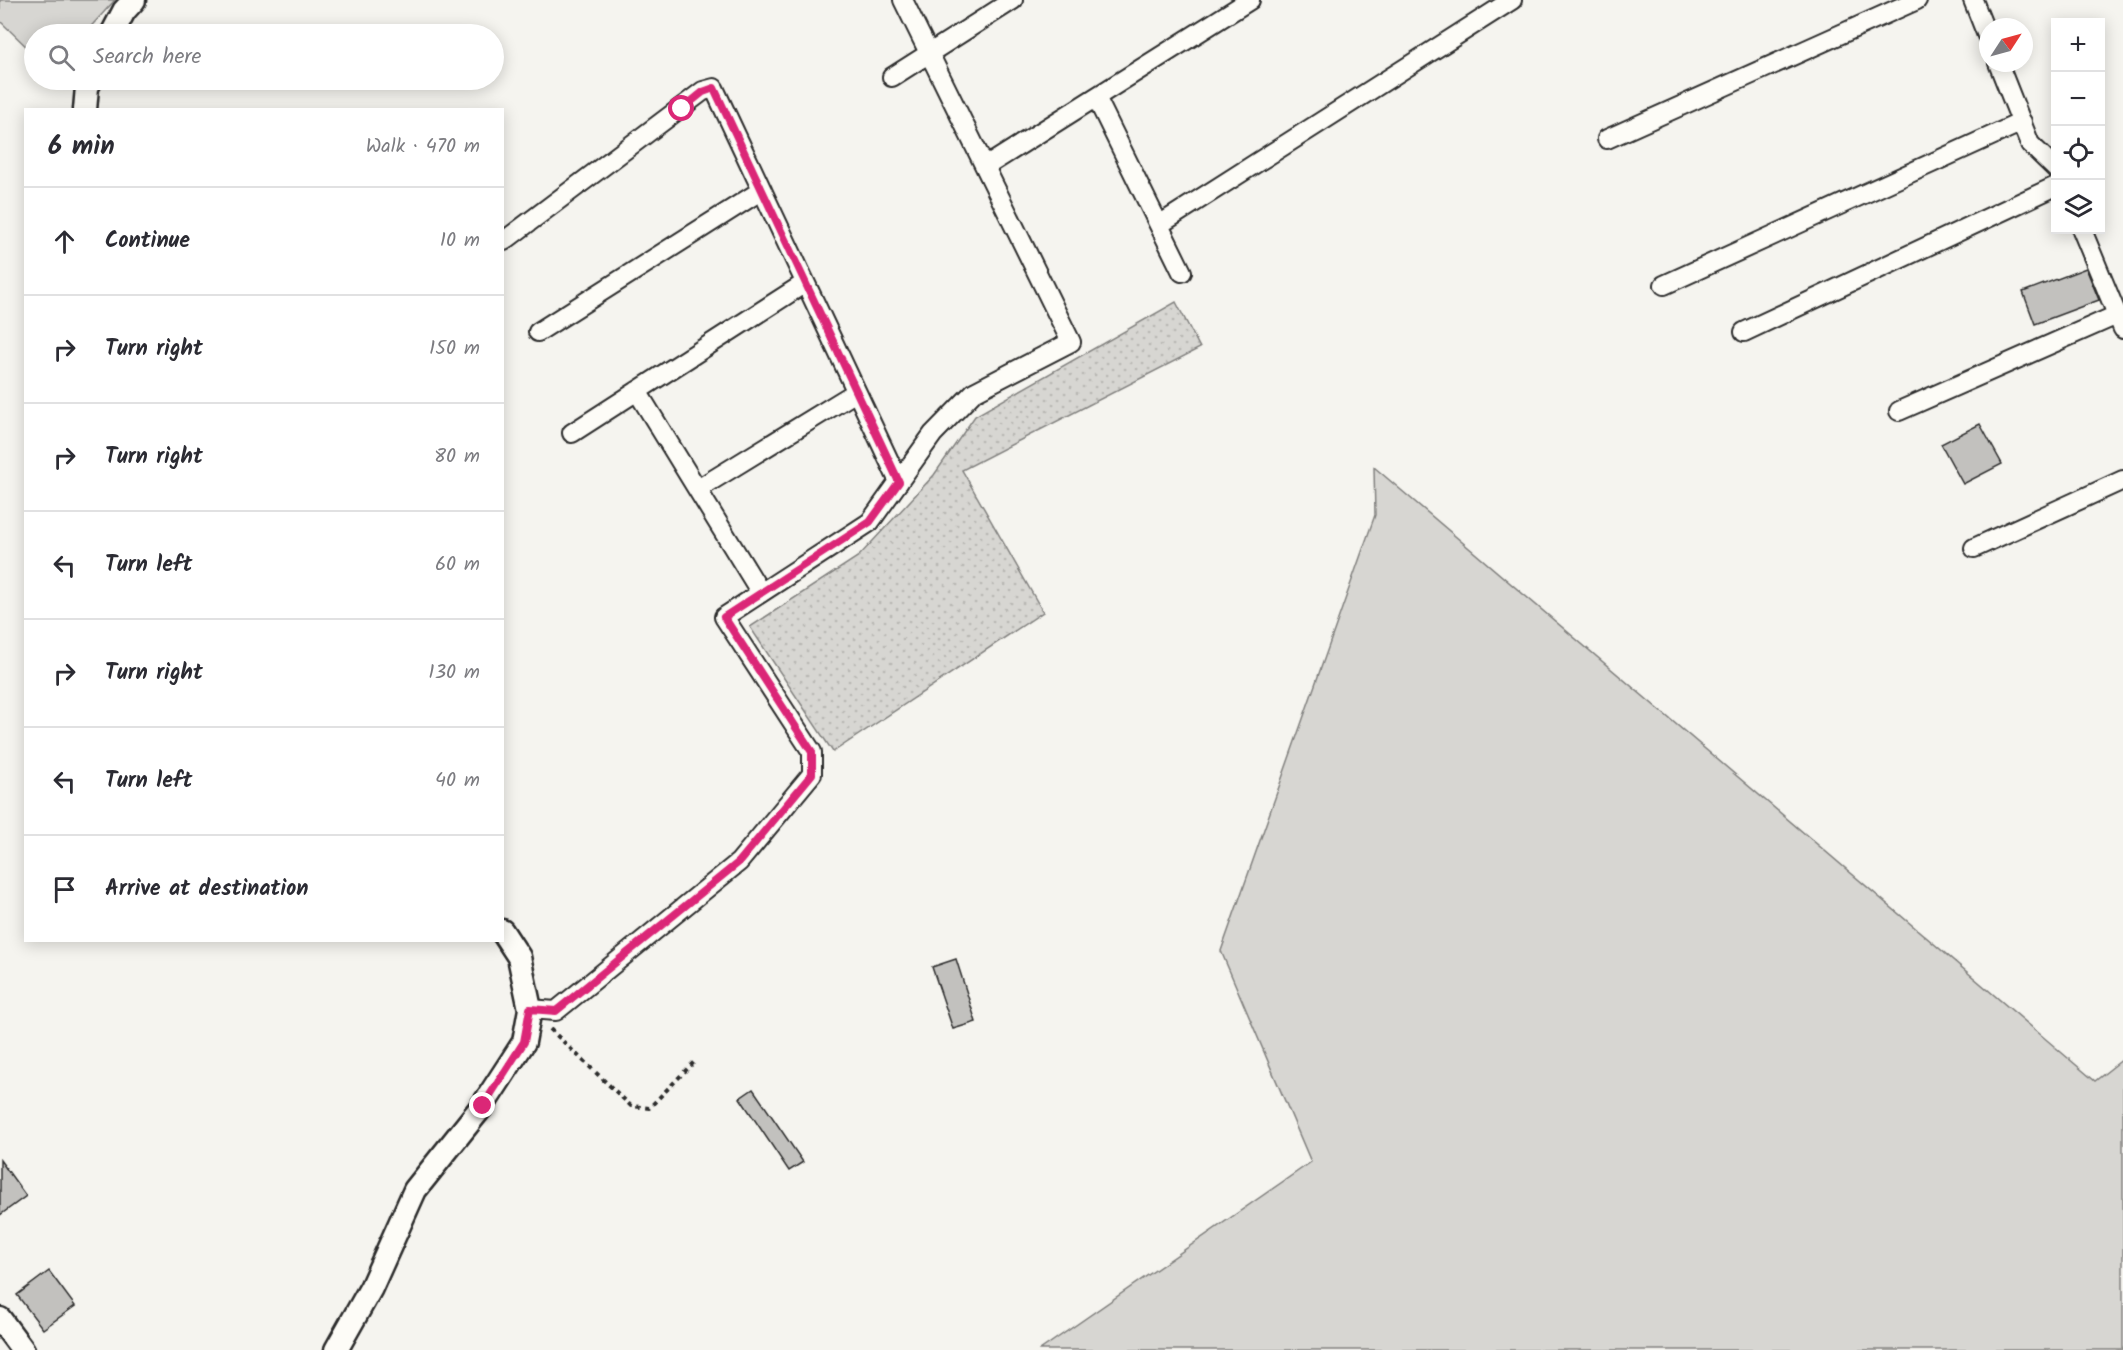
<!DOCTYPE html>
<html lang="en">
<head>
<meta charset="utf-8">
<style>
  :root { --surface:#fff; --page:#f7f7f7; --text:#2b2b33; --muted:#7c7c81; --line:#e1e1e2 }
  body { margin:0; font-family:Kalam,sans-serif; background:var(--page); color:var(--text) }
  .controls { position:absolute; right:18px; top:18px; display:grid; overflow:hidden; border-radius:0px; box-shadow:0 3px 15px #0003 }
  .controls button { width:54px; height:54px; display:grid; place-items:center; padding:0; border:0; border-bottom:2px solid var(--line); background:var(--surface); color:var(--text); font:30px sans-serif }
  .compass { position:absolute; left:1979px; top:18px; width:54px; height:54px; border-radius:50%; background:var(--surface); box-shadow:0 3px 15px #0003; rotate:54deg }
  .stop { position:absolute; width:18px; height:18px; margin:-14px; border:4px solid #db2777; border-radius:50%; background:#fff }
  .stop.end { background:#db2777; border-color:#fff; box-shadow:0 2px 6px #0008 }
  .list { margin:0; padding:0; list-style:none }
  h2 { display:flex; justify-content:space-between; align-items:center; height:78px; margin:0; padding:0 24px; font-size:26px }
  h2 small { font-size:20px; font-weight:400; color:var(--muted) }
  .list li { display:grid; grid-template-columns:39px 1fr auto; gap:18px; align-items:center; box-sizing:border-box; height:108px; padding:0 24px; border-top:2px solid var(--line) }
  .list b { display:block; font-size:22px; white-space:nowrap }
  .list em { font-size:20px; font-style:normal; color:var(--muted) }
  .icon { flex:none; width:33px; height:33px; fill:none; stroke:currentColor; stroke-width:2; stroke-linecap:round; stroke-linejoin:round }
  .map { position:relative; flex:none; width:2123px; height:1350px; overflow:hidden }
  .search { position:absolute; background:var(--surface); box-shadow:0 3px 15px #0003; left:24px; top:24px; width:480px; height:66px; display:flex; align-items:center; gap:15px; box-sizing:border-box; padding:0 21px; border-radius:33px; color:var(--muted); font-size:22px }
  .panel { position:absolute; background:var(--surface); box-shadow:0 3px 15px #0003; left:24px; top:108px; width:480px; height:834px; border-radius:0px }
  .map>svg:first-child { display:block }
  .green { fill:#d7d6d2; stroke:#81807e; stroke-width:1.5 }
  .park { fill:url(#park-dots); stroke:#81807e; stroke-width:1.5 }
  .building { fill:#c2c1be; stroke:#2b2b2b; stroke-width:1.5 }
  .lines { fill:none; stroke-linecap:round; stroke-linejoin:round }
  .minor-casing { stroke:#2b2b2b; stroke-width:22 }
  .tertiary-casing { stroke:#2b2b2b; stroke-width:27 }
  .path { stroke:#2b2b2b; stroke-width:4; stroke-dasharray:4.5 4.5; stroke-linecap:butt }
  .minor { stroke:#fdfcf7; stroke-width:18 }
  .tertiary { stroke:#fdfcf7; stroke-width:22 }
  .route { stroke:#db2777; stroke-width:8 }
</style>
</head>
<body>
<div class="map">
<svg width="2123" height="1350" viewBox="0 0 2123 1350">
  <defs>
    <pattern id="park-dots" width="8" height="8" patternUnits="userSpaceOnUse" patternTransform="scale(1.5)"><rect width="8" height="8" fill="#d7d6d2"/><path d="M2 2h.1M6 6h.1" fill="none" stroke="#b9b8b4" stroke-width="1.8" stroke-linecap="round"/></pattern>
  </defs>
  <rect width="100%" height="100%" fill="#f5f4ef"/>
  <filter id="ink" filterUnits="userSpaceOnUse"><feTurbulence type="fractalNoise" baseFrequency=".0167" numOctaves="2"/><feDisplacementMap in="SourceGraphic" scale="12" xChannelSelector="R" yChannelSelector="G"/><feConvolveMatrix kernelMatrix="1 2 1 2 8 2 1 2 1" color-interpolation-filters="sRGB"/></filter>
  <g filter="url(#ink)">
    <path class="green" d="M0,0H115L84,34H34V54L0,21Z
      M1374,467L2095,1081L2123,1059V1350H1040L1311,1162L1221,951L1375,515Z"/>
    <path class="park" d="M1176,302L1200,348L962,470L1043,612L833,752L750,627L859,556L934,475L975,416Z"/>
    <path class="building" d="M2086,268L2099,300L2035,324L2023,292Z
      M1980,424L2002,464L1963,484L1941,444Z
      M956,959L976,1022L953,1029L932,967Z
      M753,1089L803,1162L789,1171L740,1098Z
      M0,1160L26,1196L0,1215Z
      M49,1271L75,1306L43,1329L17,1295Z"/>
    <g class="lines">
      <g class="minor-casing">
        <path id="minor" d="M1973,0L1988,38
          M1998,63L2030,144L2056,169
          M892,77L1013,0
          M1096,97L1182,272
          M1607,139L1917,0
          M985,167L1250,0
          M1159,225L1512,0
          M2082,230L2123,329
          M504,241L703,91L714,88L899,482
          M1664,285L2022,122
          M538,332L762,190
          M1744,332L2056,186
          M637,391L761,593
          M1899,411L2117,315
          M572,433L805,283
          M698,489L856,392
          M1974,548L2123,480
          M530,1009L556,1011L739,862L812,774V752L724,617L870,522L933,434L974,392L1071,342L903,0"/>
      </g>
      <g class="tertiary-casing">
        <path id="tertiary" d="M112,34L124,11L134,0
          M85,110L87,87L91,80
          M0,1319L23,1350
          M336,1350L371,1288L415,1190L483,1105L524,1042L530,1009L519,957L502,931"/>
      </g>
      <path class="path" d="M550,1029L631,1106L649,1108L696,1060"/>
      <use href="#minor" class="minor"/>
      <use href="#tertiary" class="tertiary"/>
    </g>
  </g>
  <g class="lines" filter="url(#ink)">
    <path class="route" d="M483,1106L524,1042L530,1009L556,1011L739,862L812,774V752L724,617L870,522L899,482L714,88L703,92L682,109"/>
  </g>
</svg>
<div class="controls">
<button>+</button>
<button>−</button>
<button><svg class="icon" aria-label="locate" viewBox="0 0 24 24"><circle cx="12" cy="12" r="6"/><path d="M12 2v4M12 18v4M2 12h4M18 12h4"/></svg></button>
<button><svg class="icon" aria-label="layers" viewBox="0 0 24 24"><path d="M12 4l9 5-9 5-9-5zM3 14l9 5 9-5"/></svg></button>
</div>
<svg class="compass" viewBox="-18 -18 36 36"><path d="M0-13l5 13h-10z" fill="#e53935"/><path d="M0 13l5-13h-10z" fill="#7c7c81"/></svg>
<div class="stop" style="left:682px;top:109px"></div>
<div class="stop end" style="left:483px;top:1106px"></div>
<div class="search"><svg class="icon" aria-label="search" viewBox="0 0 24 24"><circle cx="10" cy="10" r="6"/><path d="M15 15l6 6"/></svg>Search here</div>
<section class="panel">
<h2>6 min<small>Walk · 470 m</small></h2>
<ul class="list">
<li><svg class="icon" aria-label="ahead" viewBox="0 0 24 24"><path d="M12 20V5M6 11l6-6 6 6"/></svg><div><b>Continue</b></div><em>10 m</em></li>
<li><svg class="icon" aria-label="right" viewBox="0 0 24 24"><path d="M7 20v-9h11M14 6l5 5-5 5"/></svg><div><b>Turn right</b></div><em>150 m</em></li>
<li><svg class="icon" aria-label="right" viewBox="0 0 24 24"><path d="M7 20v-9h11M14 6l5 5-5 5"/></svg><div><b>Turn right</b></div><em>80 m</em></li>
<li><svg class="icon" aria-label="left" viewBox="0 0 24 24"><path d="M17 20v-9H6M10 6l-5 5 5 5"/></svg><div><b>Turn left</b></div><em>60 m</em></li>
<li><svg class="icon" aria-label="right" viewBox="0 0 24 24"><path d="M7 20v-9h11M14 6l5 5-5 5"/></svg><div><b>Turn right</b></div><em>130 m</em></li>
<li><svg class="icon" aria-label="left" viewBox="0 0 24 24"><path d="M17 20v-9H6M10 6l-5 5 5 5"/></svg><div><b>Turn left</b></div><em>40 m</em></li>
<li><svg class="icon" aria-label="arrive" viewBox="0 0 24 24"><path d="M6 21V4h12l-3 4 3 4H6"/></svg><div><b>Arrive at destination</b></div></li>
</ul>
</section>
</div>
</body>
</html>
